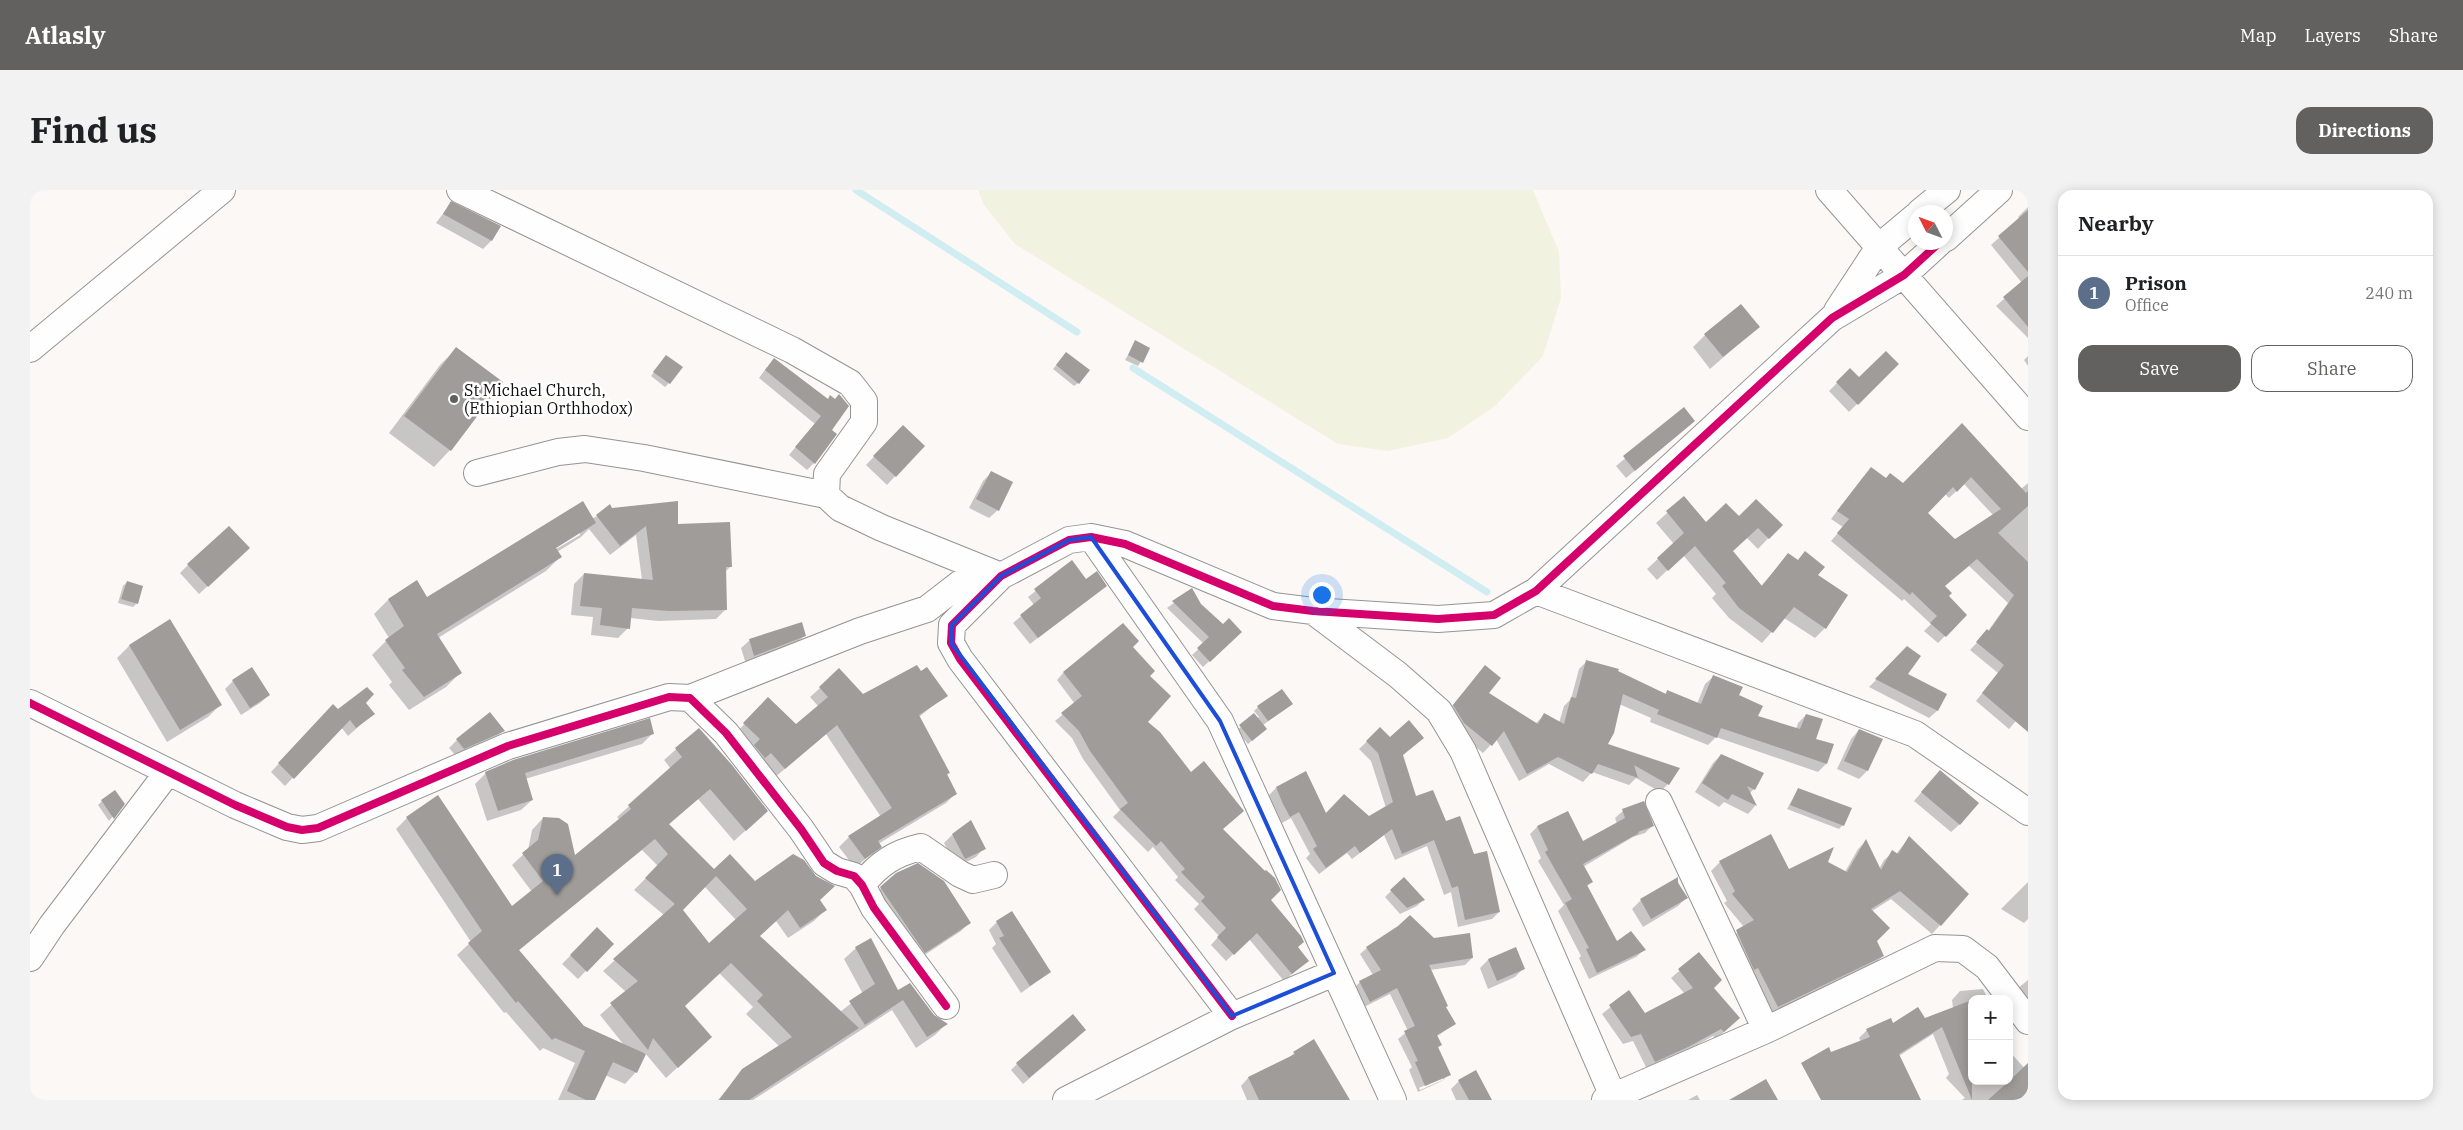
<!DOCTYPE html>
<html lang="en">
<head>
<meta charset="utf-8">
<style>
  :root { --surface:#fff; --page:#f2f2f2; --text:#202124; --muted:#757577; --line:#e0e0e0; --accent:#626160 }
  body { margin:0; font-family:"IBM Plex Serif",serif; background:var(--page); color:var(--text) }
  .controls { position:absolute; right:15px; bottom:15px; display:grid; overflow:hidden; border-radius:10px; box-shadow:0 2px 12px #0003 }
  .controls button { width:45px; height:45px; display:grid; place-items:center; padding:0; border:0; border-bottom:1px solid var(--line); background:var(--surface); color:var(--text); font:25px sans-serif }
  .compass { position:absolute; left:1878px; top:15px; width:45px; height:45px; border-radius:50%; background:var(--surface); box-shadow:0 2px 12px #0003; rotate:312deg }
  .you { position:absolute; left:1291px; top:404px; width:18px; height:18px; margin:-12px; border:4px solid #fff; border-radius:50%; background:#1a73e8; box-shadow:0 0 0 8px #1a73e833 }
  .badge { display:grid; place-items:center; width:32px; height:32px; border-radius:50%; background:var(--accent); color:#fff; font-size:16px; font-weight:700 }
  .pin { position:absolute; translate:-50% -41px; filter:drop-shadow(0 1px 2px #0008) }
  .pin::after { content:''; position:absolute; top:26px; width:18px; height:15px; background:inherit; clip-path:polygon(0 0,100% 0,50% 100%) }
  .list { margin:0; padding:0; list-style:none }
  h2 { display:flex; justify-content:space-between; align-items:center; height:65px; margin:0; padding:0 20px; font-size:21px }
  h2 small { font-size:16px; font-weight:400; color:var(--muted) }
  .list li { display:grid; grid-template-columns:32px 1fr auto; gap:15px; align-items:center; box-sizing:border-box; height:75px; padding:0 20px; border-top:1px solid var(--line) }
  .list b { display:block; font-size:19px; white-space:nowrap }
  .list p { margin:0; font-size:16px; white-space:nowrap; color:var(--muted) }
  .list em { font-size:16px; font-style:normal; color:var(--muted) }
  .actions { display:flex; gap:10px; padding:15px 20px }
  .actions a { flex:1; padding:11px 0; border:1px solid var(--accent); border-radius:15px; text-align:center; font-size:18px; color:var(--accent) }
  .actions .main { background:var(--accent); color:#fff }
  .map { position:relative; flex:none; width:1998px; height:910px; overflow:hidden; border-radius:15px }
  header { display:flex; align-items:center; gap:30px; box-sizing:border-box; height:70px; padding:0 25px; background:var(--accent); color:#fff }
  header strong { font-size:24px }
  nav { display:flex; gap:28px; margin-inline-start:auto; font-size:18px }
  .intro { display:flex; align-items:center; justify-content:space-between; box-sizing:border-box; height:120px; padding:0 30px }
  h1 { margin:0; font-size:35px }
  .button { padding:12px 22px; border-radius:15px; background:var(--accent); color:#fff; font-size:18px; font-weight:700 }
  main { display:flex; gap:30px; padding:0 30px }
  aside { flex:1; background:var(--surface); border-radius:15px; box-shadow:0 2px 12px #0003 }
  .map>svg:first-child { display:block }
  .pitch { fill:#f2f2e1 }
  .shadow { fill:#0003; fill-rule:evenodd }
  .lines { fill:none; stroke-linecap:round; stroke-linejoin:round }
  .stream { stroke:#d0eef1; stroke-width:7 }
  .building { fill:#9f9c9a; fill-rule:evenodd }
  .minor-casing { stroke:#959493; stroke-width:28 }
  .minor { stroke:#fefefe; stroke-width:26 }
  .cycleway-casing { stroke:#fff; stroke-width:11 }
  .cycleway { stroke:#d6006c; stroke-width:8 }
  .marked { fill:none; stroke:#1d4ed8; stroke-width:4; stroke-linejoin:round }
  .poi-dot { fill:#626160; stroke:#fff; stroke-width:2 }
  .labels { text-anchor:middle; stroke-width:5; stroke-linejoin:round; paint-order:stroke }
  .poi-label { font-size:16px; fill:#0f0f0f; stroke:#fff; text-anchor:start }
</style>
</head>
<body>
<header>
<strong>Atlasly</strong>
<nav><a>Map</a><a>Layers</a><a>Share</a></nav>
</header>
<div class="intro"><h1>Find us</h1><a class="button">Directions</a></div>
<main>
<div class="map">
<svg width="1998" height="910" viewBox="0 0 1998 910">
  <rect width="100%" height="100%" fill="#fbf8f5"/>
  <path class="pitch" d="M948,0H1503L1529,62L1531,108L1513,166L1465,216L1418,248L1358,261L1308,254L985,54L954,15Z"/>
  <path class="shadow" d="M421,13L469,37L461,51L453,59L406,33Z
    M1998,17V148L1966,116L1992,93L1961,55L1990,29L1988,27Z
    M1728,137L1680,179L1663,157L1675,145Z
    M1106,152L1119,159L1108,176L1095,170Z
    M426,159L471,192L420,260L404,277L359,243L410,175Z
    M636,166L639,193L635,197L621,186Z
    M1998,166V176L1994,170Z
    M1033,167L1048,193L1044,196L1023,179Z
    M1867,174L1819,222L1799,201L1820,180L1829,189Z
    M737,177L797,210L800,240L784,273L777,280L759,265L785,234L729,188Z
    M1654,219L1664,231L1596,288L1586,276Z
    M1932,235L1991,299L1998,293V517L1979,539L1946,511L1968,483L1940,460L1958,441L1978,413L1939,376L1914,396L1917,406L1936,425L1908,453L1894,441L1901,434L1874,409L1872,411L1801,351L1813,337L1801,329L1834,286L1873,295ZM1934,294L1963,325L1925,350L1896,323L1915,304L1919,308Z
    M873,236L893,256L857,295L836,275Z
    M961,283L968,320L959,328L939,318L953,291Z
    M1654,308L1676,334L1709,328L1751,335L1728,359L1717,348L1702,362L1731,396L1758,365L1787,386L1795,438L1785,448L1754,428L1732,453L1699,428L1682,408L1686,404L1653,365L1627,390L1617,379L1644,354L1626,333Z
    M582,319L647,335L701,376L695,382L696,419L686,429L628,431L600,428L598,438L588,448L561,445L563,427L541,425L544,394L554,384L612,390L606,345L580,365L559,339L551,347L527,362L530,367L516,381L408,448L430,483L416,497L379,520L359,495L362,492L342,465L359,448L344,424L358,410L396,409ZM550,342V345L521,362L520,360Z
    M210,366L169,404L150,383L158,375Z
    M1042,372L1056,391L1075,396L1000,454L983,433L1004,415L998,407Z
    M97,392L107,413L103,417L88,413L93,396Z
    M1161,400L1170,414L1204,448L1173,477L1162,465L1174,454L1137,418Z
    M139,431L190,515L178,527L137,552L87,468L99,456Z
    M774,446L766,454L716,474L711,458L720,450Z
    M1101,457L1118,486L1116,532L1192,640L1277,771L1254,791L1219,749L1196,771L1181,755L1189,746L1164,719L1169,714L1145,690L1148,687L1123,657L1118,662L1083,627L1090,620L1053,569L1042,548L1025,531L1045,514L1027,490L1034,482Z
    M1878,458L1876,484L1915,504L1907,521L1899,528L1839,497Z
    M1557,471L1587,482L1635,504L1637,502L1667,514L1675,494L1684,486L1707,506L1726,527L1766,539L1768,533L1776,525L1796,574L1788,582L1686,547L1678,555L1620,532L1621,528L1589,514L1577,554L1638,594L1630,602L1606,588L1599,595L1562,582L1553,592L1519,574L1489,591L1466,549L1453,563L1426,541L1415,524L1455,477L1457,503L1505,534L1514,525L1529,533L1534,516L1541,509L1549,479Z
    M891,483L916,505L889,527L919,583L916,585L926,603L916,613L848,654L850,656L825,678L809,657L819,647L851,627L796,544L744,588L705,544L738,509L766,535L788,516L780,507L790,498L833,506Z
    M203,491L239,505L230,513L211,525L195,499Z
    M334,513L343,524L318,546L311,537L255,596L241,582L295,524Z
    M1228,517L1257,518L1233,535L1232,542L1218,554L1206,540L1229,527L1224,521Z
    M669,539L737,621L704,651L668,609L638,635L684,681L789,710L795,720L784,731L758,748L746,731L729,746L810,822L833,804L814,769L826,758L868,802L916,834L905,845L886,858L862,820L723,910H688L713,880L750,857L716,824L723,817L689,783L654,816L681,847L636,888L615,863L606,882L595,894L575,885L564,910H528L545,873L513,858L510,861L476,822L474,823L427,765L441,752L366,639L377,628L482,718L502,702L482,675L498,660L502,640L513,628L544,668L590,630L587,627L641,579L634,570ZM612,660L628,676L604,700L634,725L573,781L596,802L570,825L594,855L553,837L488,761ZM674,696L706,730L679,755L651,720Z
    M1350,539L1372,566L1385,608L1415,633L1443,666L1469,722L1462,729L1428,737L1421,702L1414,705L1397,656L1365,670L1354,645L1322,669L1317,663L1289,684L1276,668L1280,664L1261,628L1252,633L1239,605L1246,598L1296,625L1339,628L1356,618L1341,571L1329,559Z
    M1829,540L1851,550L1837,581L1829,589L1807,579L1821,549Z
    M473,541L465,549L426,566L419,558L427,550Z
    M623,543L612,554L495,589L502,610L491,620L457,631L445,594L456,583Z
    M1691,565L1724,599L1719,604L1725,616L1718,624L1694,612L1689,617L1665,602L1683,573Z
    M1902,590L1930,634L1921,642L1884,611Z
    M1768,599L1813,635L1809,639L1757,619Z
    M72,611L93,614L79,631L68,615Z
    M1593,621L1622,636L1615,643L1603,647L1553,677L1562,692L1556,697L1587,753L1614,760L1606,767L1559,789L1549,768L1551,766L1528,721L1534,715L1508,671L1511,668L1500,644L1507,637L1552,653L1587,634L1585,628Z
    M922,645L954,658L946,667L927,677L914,653Z
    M1879,648L1910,735L1902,744L1861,709L1842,721L1846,751L1853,766L1844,774L1739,825L1698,750L1714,737L1694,713L1697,711L1681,681L1690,672L1759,680L1796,672L1815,682L1828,659L1836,651L1849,679L1854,670L1863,662L1866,664Z
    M1647,690L1656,708L1648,716L1613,737L1602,719L1611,710Z
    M1998,692V729L1994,733L1971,719Z
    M851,698L939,733L931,741L887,770L843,706Z
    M1361,701L1393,710L1387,716L1370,724L1355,707Z
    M967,732L1020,782L991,803L962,758L966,754L959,740Z
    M567,739L582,754L548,789L532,774Z
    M1403,750L1442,768L1435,775L1400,780L1415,817L1425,834L1406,847L1407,857L1419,884L1412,891L1388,902L1379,880L1382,877L1368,849L1378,841L1360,804L1332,818L1323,799L1330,792L1343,785L1330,764L1337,758ZM1413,887V890L1390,900L1389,898Z
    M1485,759L1493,779L1485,787L1458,799L1450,778L1458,770Z
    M1669,764L1701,836L1686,849L1683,846L1649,865L1617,879L1603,851L1593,854L1572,824L1599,802L1615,825L1655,804L1641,788Z
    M1998,790V820L1987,799Z
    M1953,799L1958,809H1942V891H1979V861L1998,882V910H1932L1935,908L1916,888L1919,884L1903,844L1869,866L1890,910H1802L1831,852L1829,848L1837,840L1894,829L1923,818L1922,810L1930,801Z
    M1049,846L993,894L981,880L987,874Z
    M1264,863L1319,910H1217L1211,896L1218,888L1258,869Z
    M1429,891L1461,910H1426L1421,899Z
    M1667,905L1670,910H1658Z"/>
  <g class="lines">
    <path class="stream" d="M826,0L1047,142
      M1103,178L1457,402"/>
  </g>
  <path class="building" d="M421,11L471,36L462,51L413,24Z
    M1998,20V82L1968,46Z
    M1998,86V137L1973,107Z
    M1711,114L1730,137L1693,167L1674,144Z
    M1105,150L1120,158L1113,173L1098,165Z
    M426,157L473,192L421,261L374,226Z
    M1856,161L1869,174L1828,215L1806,192L1820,178L1829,187Z
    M1036,162L1060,180L1049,194L1026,175Z
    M636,165L653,177L640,194L623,182Z
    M744,168L798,209L800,205L805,209L809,204L819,216L802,240L807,244L785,274L765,257L791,226L735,180Z
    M1654,217L1665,231L1605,281L1593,266Z
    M1932,233L1996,303L1998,301V316L1968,343L1998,372V542L1952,503L1974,475L1946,452L1957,439L1959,441L1984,405L1947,369L1915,396L1922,403L1919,406L1937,425L1916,447L1900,433L1907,426L1882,402L1880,405L1807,343L1819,329L1807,321L1841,277L1856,288L1860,283L1873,293ZM1941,287L1971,319L1925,349L1898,323L1923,297L1927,302Z
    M873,235L895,256L866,287L843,266Z
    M961,281L983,292L969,321L946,309Z
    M1654,306L1676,332L1696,313L1709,326L1726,309L1753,335L1739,349L1728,338L1703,361L1732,396L1758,363L1768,370L1775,361L1795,377L1788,385L1818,405L1796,439L1764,417L1743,443L1709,418L1692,396L1696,393L1665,356L1638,381L1627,368L1654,343L1636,321Z
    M553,311L566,333L526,358L532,367L407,444L432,483L394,507L372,480L375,478L355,450L374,436L358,409L387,390L397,407Z
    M648,311V334L700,332L702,377H696L697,420L639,421L602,418L600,439L570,435L572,418L550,416L554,383L623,390L616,336L590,356L566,325L580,314L582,318Z
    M199,336L220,358L178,397L157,374Z
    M1042,370L1056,389L1067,381L1077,396L1008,448L990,425L1011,408L1004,399Z
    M97,391L113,396L108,414L91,409Z
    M1162,398L1171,414L1193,434L1199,428L1212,442L1180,472L1167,458L1179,447L1142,411Z
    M140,429L192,515L150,540L99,455Z
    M772,432L776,446L724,466L719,449Z
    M1093,433L1109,451L1103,457L1125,481L1120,486L1141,506L1118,532L1130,542L1161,582L1174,571L1214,621L1193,639L1235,681L1236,680L1245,688L1251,700L1241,710L1271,746L1274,752L1268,757L1279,771L1262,784L1227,743L1204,765L1187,747L1196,738L1171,711L1175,707L1151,682L1155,679L1131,651L1126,656L1090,619L1098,613L1060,561L1049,541L1031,523L1052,506L1033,482Z
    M1877,456L1891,466L1878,484L1917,504L1908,521L1845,489Z
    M1556,470L1589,479L1588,481L1636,504L1637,500L1671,514L1683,485L1713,497L1709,505L1733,516L1728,526L1770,539L1776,524L1793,529L1786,549L1804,554L1797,574L1691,538L1687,548L1627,524L1629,520L1593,504L1584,543L1578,554L1650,578L1639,595L1604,575L1608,588L1568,574L1562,584L1528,567L1497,584L1474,541L1462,556L1434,533L1423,515L1455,475L1471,488L1459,503L1508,534L1514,523L1534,534L1541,507L1546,508Z
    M887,475L891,481L897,477L918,506L889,525L920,583L917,584L927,604L848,651L852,657L835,669L818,646L862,618L807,535L755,579L741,563L735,568L724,555L730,549L713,533L738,507L766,534L798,507L789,497L809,478L833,504Z
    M222,477L240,505L220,518L202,490Z
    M337,497L344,504L336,513L345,524L326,538L320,530L264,589L248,573L303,514L308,519Z
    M1252,499L1263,514L1238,531L1227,516Z
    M460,522L475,541L434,559L426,549Z
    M1224,523L1237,539L1222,551L1209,535Z
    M620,528L624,544L495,583L503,610L468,621L455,582L483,570Z
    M1379,530L1394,548L1373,565L1386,606L1403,600L1416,631L1430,626L1444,664L1457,661L1470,722L1435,730L1428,696L1422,698L1404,650L1372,664L1362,639L1330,663L1325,656L1296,678L1283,659L1287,656L1269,622L1260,627L1253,614L1246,597L1276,581L1296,623L1314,604L1339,626L1363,612L1348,563L1336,551L1350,537L1360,547Z
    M669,538L702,575L738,621L716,641L680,599L639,634L684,679L700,664L725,691L763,664L774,670L786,686L805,696L790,710L797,720L770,738L758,720L730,746L829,838L719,910H689L712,879L762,847L727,811L733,805L701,773L655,816L682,847L648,878L623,848L618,860L580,813L608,791L583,769L645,714L615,688L638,664L625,649L489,760L554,836L616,864L607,883L583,872L565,910H556L537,901L555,861L525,848L522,850L488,811L486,813L438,753L452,741L376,627L408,605L482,716L513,691L492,663L508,650L513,627L529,628L538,634L545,665L601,619L598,615L652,567L645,558ZM686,686L717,719L679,753L653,720Z
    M1829,539L1853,549L1838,581L1814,571Z
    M1691,564L1734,583L1725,600L1717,596L1727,616L1702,604L1698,610L1672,593Z
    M1910,580L1949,613L1930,635L1891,602Z
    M1768,598L1822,618L1814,636L1760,615Z
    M85,600L95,614L84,629L71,610Z
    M1614,611L1624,636L1608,642L1609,643L1553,674L1563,692L1557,695L1587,751L1601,741L1616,760L1567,783L1556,759L1559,758L1535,713L1542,709L1515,662L1518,660L1507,636L1538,621L1553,651L1595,628L1592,619Z
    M941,630L956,659L935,669L922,644Z
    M1741,644L1759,679L1804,657L1798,672L1817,682L1836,649L1851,680L1862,660L1868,664L1879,646L1939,704L1911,736L1870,701L1841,719L1860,738L1847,751L1854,766L1748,817L1728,778L1724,780L1706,740L1724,730L1702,704L1705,701L1689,671Z
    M888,673L914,691L941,733L895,763L850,697L866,683Z
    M1374,687L1395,710L1377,718L1360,700Z
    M1648,687V693L1658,708L1621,729L1610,709Z
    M982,721L1021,782L1000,796L969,748L974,746L966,731Z
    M1380,725L1404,748L1440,743L1443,768L1399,775L1418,816L1416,817L1426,834L1407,845L1412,855L1408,857L1421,885L1395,896L1385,872L1388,871L1374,841L1385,836L1367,798L1340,812L1329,791L1351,780L1336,757L1368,736Z
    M567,737L584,754L557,782L540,765Z
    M841,748L868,800L880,793L904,825L918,834L897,847L873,810L835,835L819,811L845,794L825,757Z
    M1486,757L1495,779L1467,791L1458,769Z
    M1669,762L1692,790L1684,798L1710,828L1694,842L1691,839L1658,857L1625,872L1611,844L1601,847L1579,815L1599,800L1615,823L1663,798L1648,779Z
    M1942,810V910L1912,837L1869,864L1891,910H1791L1771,873L1799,857L1801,862L1840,847L1836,839L1861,828L1863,833L1888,817L1895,828Z
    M1043,824L1056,840L999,888L986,873Z
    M1284,849L1320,910H1229L1218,887L1265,864L1263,862Z
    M1998,873V910H1958L1979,891Z
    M1446,880L1462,910H1439L1428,890Z
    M1736,889L1748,910H1699Z"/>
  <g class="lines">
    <g class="minor-casing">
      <path id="minor" d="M430,0L762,160L820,193L834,211V232L797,284L796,305
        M1799,0L1998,227
        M1890,22L1917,0
        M1916,48L1969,0
        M1807,121L1849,57L1886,26
        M0,159L192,0
        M447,283L528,262L555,259L614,268L796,305L810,318L852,338L971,386
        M1061,347L1190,531L1363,910
        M1506,401L1885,544L1998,622
        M1283,421L1368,485L1409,521L1433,561L1583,906
        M660,508L830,441L897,419L950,378
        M0,513L205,615L257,637L272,640L288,638L478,556L639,507L660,508L696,543L771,639L794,673L807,681L824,686L832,695L844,718L916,816
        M1629,612L1736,840
        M832,695C848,674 865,663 891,657L930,684L943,690L964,685
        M0,768L22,735L138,582
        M1202,826L930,469L921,453L922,435L971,386L1039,350L1061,347L1095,354L1243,416L1283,421L1408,429L1464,425L1506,401L1802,128L1874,85L1910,52
        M1036,910L1202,826L1304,783
        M1575,910L1736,840L1905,758L1933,759L1957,777L1998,831"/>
    </g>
    <use href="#minor" class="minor"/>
    <g class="cycleway-casing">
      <path id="cycleway" d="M0,513L205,615L257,637L272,640L288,638L478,556L639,507L660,508L696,543L771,639L794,673L807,681L824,686L832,695L844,718L916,816
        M1202,826L930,469L921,453L922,435L971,386L1039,350L1061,347L1095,354L1243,416L1283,421L1408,429L1464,425L1506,401L1802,128L1874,85L1910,52"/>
    </g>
    <use href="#cycleway" class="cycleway"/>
  </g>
  <path class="marked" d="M1061,347L1190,531L1304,783L1202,826L921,453L922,435L971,386L1039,350Z"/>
  <circle class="poi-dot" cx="424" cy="209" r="5"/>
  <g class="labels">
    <g class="poi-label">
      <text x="434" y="206">St Michael Church,<tspan x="434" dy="18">(Ethiopian Orthhodox)</tspan></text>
    </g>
  </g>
</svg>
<div class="controls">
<button>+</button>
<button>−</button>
</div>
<svg class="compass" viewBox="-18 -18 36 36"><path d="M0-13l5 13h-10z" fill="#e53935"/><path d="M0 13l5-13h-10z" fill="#757577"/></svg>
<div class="you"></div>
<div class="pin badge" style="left:527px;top:705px;background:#5c6f8a">1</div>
</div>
<aside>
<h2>Nearby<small></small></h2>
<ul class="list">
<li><span class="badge" style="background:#5c6f8a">1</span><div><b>Prison</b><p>Office</p></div><em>240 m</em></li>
</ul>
<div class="actions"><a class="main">Save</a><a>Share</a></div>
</aside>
</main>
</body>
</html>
